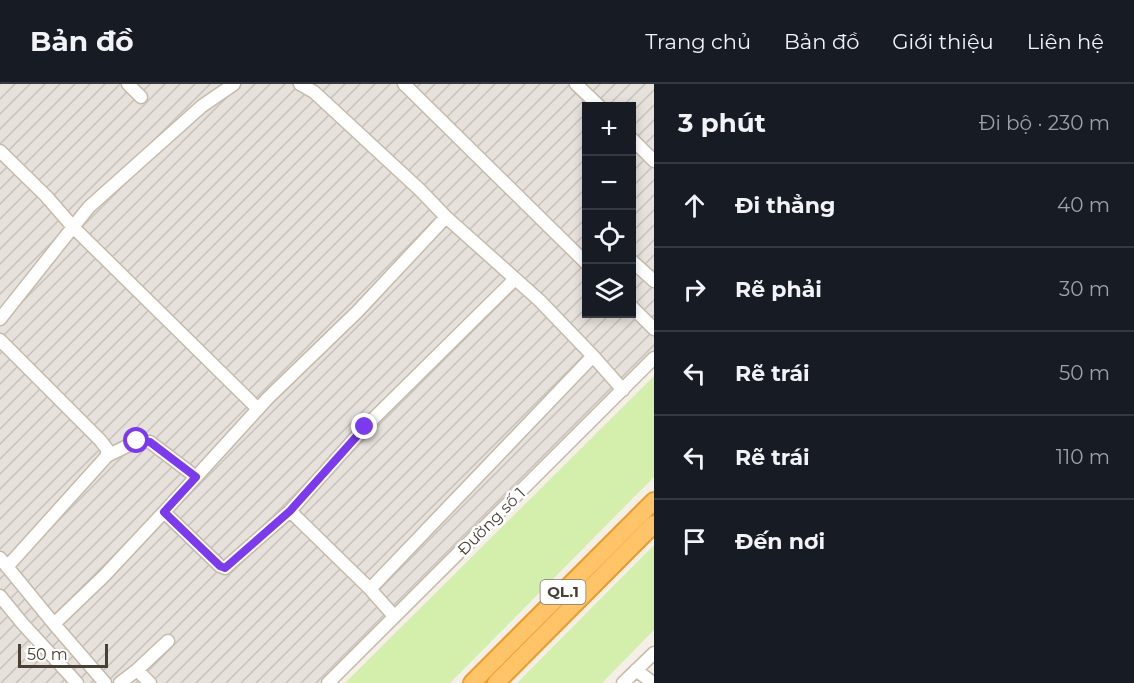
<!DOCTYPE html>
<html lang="vi">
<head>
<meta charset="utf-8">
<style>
  :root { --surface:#171b24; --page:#20242c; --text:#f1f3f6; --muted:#9ea1a6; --line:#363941 }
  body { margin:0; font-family:Montserrat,sans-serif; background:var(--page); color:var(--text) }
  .controls { position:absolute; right:18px; top:18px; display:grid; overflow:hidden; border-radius:0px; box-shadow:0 3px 9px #0003 }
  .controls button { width:54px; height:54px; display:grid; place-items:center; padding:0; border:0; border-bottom:2px solid var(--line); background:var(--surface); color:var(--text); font:30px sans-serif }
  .scale { position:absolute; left:18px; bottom:15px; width:90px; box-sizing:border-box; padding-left:6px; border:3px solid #494035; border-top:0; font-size:16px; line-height:21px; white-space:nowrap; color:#494035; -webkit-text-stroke:4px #fff; paint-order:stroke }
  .stop { position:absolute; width:18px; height:18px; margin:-14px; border:4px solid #7c3aed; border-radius:50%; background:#fff }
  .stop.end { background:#7c3aed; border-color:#fff; box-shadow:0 2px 6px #0008 }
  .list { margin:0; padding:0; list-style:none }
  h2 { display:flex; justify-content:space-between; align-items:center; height:78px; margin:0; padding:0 24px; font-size:26px }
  h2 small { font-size:20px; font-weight:400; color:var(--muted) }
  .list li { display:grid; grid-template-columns:39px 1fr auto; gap:18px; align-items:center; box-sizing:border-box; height:84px; padding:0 24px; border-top:2px solid var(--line) }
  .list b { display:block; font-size:22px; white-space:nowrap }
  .list em { font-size:20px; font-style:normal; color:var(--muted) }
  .icon { flex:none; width:33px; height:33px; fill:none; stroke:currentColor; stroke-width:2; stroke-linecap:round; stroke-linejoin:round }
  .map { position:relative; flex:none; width:654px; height:599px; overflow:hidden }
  header { display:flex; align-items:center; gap:36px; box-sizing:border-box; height:84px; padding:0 30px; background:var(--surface); border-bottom:2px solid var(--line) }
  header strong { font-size:28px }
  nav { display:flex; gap:33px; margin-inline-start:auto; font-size:21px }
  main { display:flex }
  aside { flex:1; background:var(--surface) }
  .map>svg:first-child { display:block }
  .industrial { fill:url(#industrial-furrows); fill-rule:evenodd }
  .grass { fill:#d4eeab }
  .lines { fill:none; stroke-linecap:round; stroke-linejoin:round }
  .minor-casing { stroke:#c5baab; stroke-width:15 }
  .highway-casing { stroke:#ee9a28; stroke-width:20 }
  .minor { stroke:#fff; stroke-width:12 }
  .highway { stroke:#ffc468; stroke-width:16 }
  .route { stroke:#7c3aed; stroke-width:8 }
  .labels { text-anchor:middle; stroke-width:5; stroke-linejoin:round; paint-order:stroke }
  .shield { fill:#fff; stroke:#807972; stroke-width:1.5 }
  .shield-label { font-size:15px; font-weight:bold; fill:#494035 }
  .street-label { font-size:16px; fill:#494035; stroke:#fff }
</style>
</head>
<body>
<header>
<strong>Bản đồ</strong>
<nav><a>Trang chủ</a><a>Bản đồ</a><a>Giới thiệu</a><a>Liên hệ</a></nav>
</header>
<main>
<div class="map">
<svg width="654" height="599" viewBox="0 0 654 599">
  <defs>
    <pattern id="industrial-furrows" width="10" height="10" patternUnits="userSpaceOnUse" patternTransform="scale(1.5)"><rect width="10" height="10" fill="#e7e1dc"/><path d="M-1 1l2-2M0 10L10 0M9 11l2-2" fill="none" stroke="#c8c2bd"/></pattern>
  </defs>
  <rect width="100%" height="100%" fill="#f5f0e7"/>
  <path class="industrial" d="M0,0H654V268L322,599H0ZM586,22H632V230H586Z"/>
  <path class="grass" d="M654,292V393L450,599H345Z
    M654,461V546L602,599H517Z"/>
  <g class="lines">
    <g class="minor-casing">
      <path id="minor" d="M128,0L141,13
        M300,0L314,8L420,106L446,133L539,216L593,272L623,306
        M404,0L586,179
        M576,0L599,22
        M632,55L654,77
        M0,67L46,112L73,143L89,123L202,22L234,0
        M632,177L654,197
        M632,223L654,245
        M0,235L73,143L258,325
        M0,256L100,356L107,365V372L7,483
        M107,372L137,357L150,358L196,393
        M290,427L365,343L515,195
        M164,428L268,314L358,227L446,133
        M0,474L54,540L104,492L164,428L220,482L225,484L290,427L370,505L394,532
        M370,505L593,272
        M0,512L22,539L77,599
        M54,540L105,599
        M137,586L150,599
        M636,586L653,599
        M120,599L137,586L168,557
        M328,599L654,274
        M623,599L654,569"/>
    </g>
    <g class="highway-casing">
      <path id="highway" d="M472,599L654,417
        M496,599L654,440"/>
    </g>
    <use href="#minor" class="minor"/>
    <use href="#highway" class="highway"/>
  </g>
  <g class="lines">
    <path class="route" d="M137,357L150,358L196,393L164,428L220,482L225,484L290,427L365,343"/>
  </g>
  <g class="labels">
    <rect class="shield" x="540.5" y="496" width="45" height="24" rx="4.5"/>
    <g class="shield-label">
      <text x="563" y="513">QL.1</text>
    </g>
    <g class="street-label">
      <text transform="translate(491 437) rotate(-45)" y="6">Đường số 1</text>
    </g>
  </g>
</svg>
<div class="controls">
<button>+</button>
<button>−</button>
<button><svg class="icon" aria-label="locate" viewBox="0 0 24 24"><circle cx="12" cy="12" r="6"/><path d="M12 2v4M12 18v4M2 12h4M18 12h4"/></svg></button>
<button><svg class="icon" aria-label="layers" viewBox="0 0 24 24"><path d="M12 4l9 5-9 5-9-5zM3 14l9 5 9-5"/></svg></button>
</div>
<div class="scale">50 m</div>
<div class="stop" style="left:137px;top:357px"></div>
<div class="stop end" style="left:365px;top:343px"></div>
</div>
<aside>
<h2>3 phút<small>Đi bộ · 230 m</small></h2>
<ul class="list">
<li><svg class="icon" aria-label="ahead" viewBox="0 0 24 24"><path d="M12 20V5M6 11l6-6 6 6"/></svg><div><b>Đi thẳng</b></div><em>40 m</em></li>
<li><svg class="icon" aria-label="right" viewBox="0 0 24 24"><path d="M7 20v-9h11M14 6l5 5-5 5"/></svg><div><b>Rẽ phải</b></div><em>30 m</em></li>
<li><svg class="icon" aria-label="left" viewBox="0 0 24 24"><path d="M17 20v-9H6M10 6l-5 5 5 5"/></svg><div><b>Rẽ trái</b></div><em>50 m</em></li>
<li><svg class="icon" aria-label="left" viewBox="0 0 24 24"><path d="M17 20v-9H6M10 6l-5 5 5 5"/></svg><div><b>Rẽ trái</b></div><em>110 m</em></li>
<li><svg class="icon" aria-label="arrive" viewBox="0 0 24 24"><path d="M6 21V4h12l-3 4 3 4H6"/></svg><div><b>Đến nơi</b></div></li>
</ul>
</aside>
</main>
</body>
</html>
